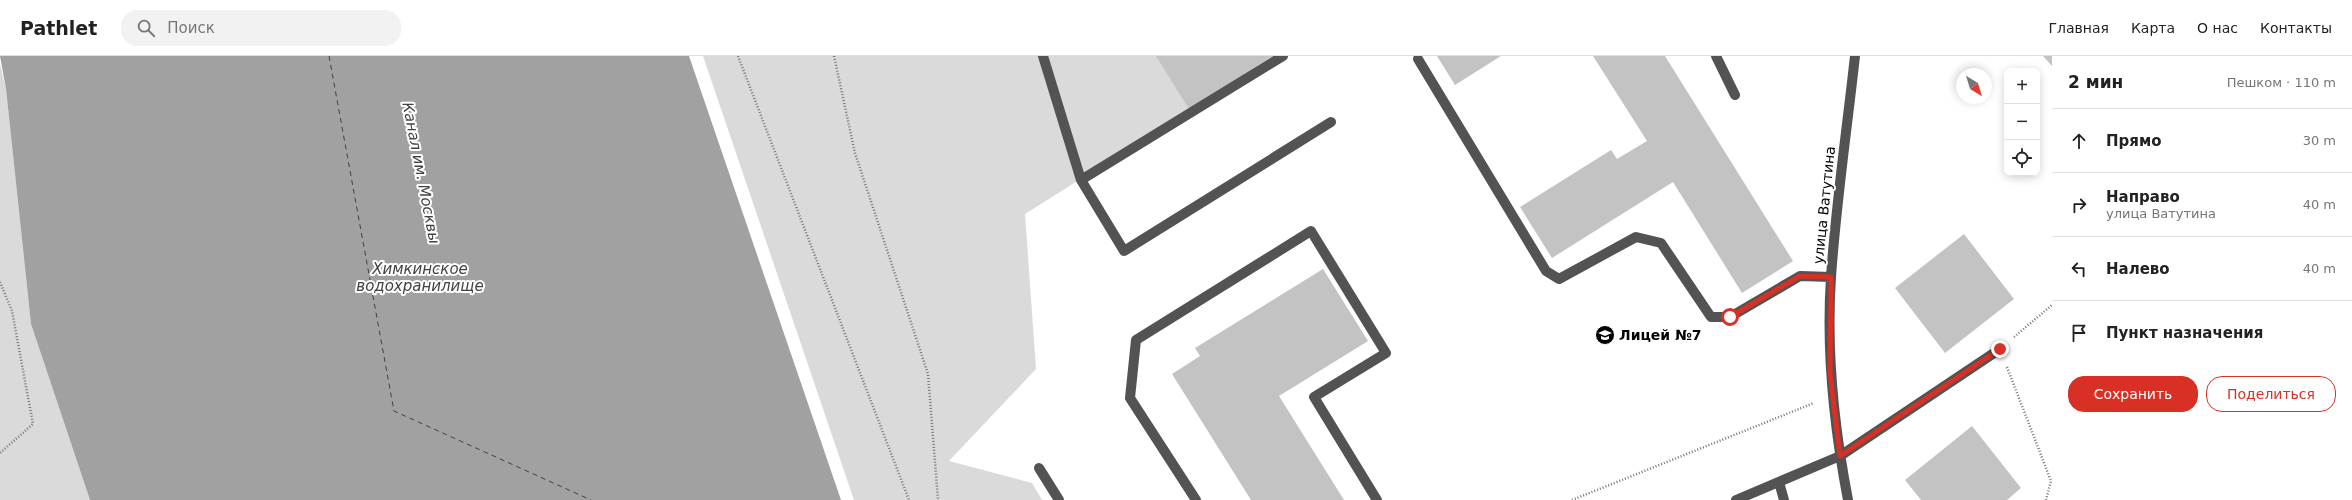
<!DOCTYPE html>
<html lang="ru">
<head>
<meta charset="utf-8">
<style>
  :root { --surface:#fff; --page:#f2f2f2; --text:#222; --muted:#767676; --line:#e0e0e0; --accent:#d93025 }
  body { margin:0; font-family:"DejaVu Sans",sans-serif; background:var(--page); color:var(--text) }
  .controls { position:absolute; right:12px; top:12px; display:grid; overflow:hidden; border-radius:8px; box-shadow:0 2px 10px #0003 }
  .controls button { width:36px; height:36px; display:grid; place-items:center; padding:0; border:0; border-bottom:1px solid var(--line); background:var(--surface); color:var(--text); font:20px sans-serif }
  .compass { position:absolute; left:1956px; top:12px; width:36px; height:36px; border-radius:50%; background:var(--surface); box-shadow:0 2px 10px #0003; rotate:142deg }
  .stop { position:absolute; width:12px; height:12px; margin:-9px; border:3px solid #d93025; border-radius:50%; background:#fff }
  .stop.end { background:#d93025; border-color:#fff; box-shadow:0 1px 4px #0008 }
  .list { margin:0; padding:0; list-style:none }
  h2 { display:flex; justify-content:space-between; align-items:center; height:52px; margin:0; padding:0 16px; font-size:17px }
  h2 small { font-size:13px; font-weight:400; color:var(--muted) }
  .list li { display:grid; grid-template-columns:26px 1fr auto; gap:12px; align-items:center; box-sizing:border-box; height:64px; padding:0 16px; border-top:1px solid var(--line) }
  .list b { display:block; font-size:15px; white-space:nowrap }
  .list p { margin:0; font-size:13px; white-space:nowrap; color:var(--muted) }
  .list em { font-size:13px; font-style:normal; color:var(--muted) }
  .actions { display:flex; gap:8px; padding:12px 16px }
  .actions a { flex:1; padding:9px 0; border:1px solid var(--accent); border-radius:16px; text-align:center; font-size:14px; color:var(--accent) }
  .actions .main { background:var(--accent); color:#fff }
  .icon { flex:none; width:22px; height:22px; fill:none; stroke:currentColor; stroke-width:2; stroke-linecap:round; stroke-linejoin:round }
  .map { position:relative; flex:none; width:2052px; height:444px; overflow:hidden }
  header { display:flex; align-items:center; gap:24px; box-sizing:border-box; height:56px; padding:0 20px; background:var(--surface); border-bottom:1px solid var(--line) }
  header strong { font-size:19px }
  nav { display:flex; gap:22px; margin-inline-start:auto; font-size:14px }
  .search { width:280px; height:36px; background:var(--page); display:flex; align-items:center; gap:10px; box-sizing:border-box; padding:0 14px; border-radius:16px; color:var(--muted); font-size:15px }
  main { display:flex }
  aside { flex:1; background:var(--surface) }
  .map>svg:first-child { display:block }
  .green { fill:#dadada }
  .water { fill:#a1a1a1 }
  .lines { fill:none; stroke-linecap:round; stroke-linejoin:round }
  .ferry { stroke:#424242; stroke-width:1; stroke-dasharray:5 4; stroke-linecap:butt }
  .building { fill:#c3c3c3 }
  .path { stroke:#757575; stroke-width:2.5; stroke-dasharray:1 2; stroke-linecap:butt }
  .minor { stroke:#535353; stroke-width:10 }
  .route { stroke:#d93025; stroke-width:5 }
  .labels { text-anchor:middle; stroke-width:4; stroke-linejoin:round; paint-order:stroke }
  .street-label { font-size:14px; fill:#000; stroke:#fff }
  .poi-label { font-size:14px; font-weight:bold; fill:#000; stroke:#fff; text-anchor:start }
  .water-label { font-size:15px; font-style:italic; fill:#424242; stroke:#fff }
</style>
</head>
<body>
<header>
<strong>Pathlet</strong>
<div class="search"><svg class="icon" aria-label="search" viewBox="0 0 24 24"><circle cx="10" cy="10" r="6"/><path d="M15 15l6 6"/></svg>Поиск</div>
<nav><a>Главная</a><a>Карта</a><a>О нас</a><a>Контакты</a></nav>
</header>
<main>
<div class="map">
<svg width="2052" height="444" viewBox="0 0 2052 444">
  <rect width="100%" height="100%" fill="#fff"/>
  <path class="green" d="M703,0H1276L1025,158L1036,313L949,405L1032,427L1042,444H854Z
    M0,8L6,33L31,268L90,444H0Z"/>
  <path class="water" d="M0,0H689L841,444H90L31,268L6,33Z"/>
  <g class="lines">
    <path class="ferry" d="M329,0L394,355L591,444"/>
  </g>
  <path class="building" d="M1156,0H1272L1189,53Z
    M1437,0H1501L1455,29Z
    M1593,0H1665L1793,205L1742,237L1673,126L1552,202L1520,151L1611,94L1617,103L1647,85Z
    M2043,0H2052V10Z
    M1964,178L2014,243L1945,297L1895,232Z
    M1323,213L1368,285L1279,340L1344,444H1251L1172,318L1200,300L1195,292Z
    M1972,370L2021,432L2007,444H1921L1905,424Z"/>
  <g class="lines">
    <path class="path" d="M738,0L909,444
      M834,0L855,97L928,318L938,444
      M0,226L12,255L33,368L0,397
      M2014,281L2052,249
      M2007,311L2051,425L2046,444
      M1572,444L1814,347"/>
    <path class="minor" d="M1043,0L1081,124L1283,0
      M1716,0L1735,39
      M1418,3L1546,215L1559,223L1636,181L1661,187L1711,261H1730L1800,220L1831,221
      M1081,124L1124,195L1331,66
      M1039,412L1059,444
      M1779,426L1784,444
      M1196,444L1130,342L1136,284L1311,175L1386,297L1314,341L1377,444
      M1736,444L1840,400L2000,293
      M1848,444C1834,371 1826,295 1831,221C1836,147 1847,73 1855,0"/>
  </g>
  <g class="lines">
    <path class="route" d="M1730,261L1800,220L1831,221L1830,317L1840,400L2000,293"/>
  </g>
  <defs>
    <g id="school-disc" transform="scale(1)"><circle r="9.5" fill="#000" stroke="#fff"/><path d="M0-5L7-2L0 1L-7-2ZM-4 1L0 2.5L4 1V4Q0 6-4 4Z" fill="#fff"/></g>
  </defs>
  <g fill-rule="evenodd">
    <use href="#school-disc" x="1605" y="279"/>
  </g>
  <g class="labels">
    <g class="street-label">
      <text transform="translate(1824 149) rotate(-84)" y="5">улица Ватутина</text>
    </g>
    <g class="poi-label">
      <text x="1619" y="284">Лицей №7</text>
    </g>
    <g class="water-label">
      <text transform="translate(421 117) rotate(79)" y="5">Канал им. Москвы</text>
      <text x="420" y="218">Химкинское<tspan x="420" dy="17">водохранилище</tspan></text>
    </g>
  </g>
</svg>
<div class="controls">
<button>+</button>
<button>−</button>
<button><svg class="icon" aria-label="locate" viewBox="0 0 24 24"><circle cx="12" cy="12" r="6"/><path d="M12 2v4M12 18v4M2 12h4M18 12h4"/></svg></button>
</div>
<svg class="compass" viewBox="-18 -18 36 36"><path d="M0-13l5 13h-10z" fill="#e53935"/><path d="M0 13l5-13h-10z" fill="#767676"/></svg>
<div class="stop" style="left:1730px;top:261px"></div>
<div class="stop end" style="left:2000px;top:293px"></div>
</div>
<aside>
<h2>2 мин<small>Пешком · 110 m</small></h2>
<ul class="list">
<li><svg class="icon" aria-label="ahead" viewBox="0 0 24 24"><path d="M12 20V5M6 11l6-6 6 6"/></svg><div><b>Прямо</b></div><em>30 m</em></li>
<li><svg class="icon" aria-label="right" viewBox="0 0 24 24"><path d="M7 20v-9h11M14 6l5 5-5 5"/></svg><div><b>Направо</b><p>улица Ватутина</p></div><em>40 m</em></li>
<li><svg class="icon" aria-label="left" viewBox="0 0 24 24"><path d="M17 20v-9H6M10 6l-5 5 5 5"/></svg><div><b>Налево</b></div><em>40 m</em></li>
<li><svg class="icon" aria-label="arrive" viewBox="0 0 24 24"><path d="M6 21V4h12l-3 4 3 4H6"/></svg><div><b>Пункт назначения</b></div></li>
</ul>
<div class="actions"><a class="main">Сохранить</a><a>Поделиться</a></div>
</aside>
</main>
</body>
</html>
